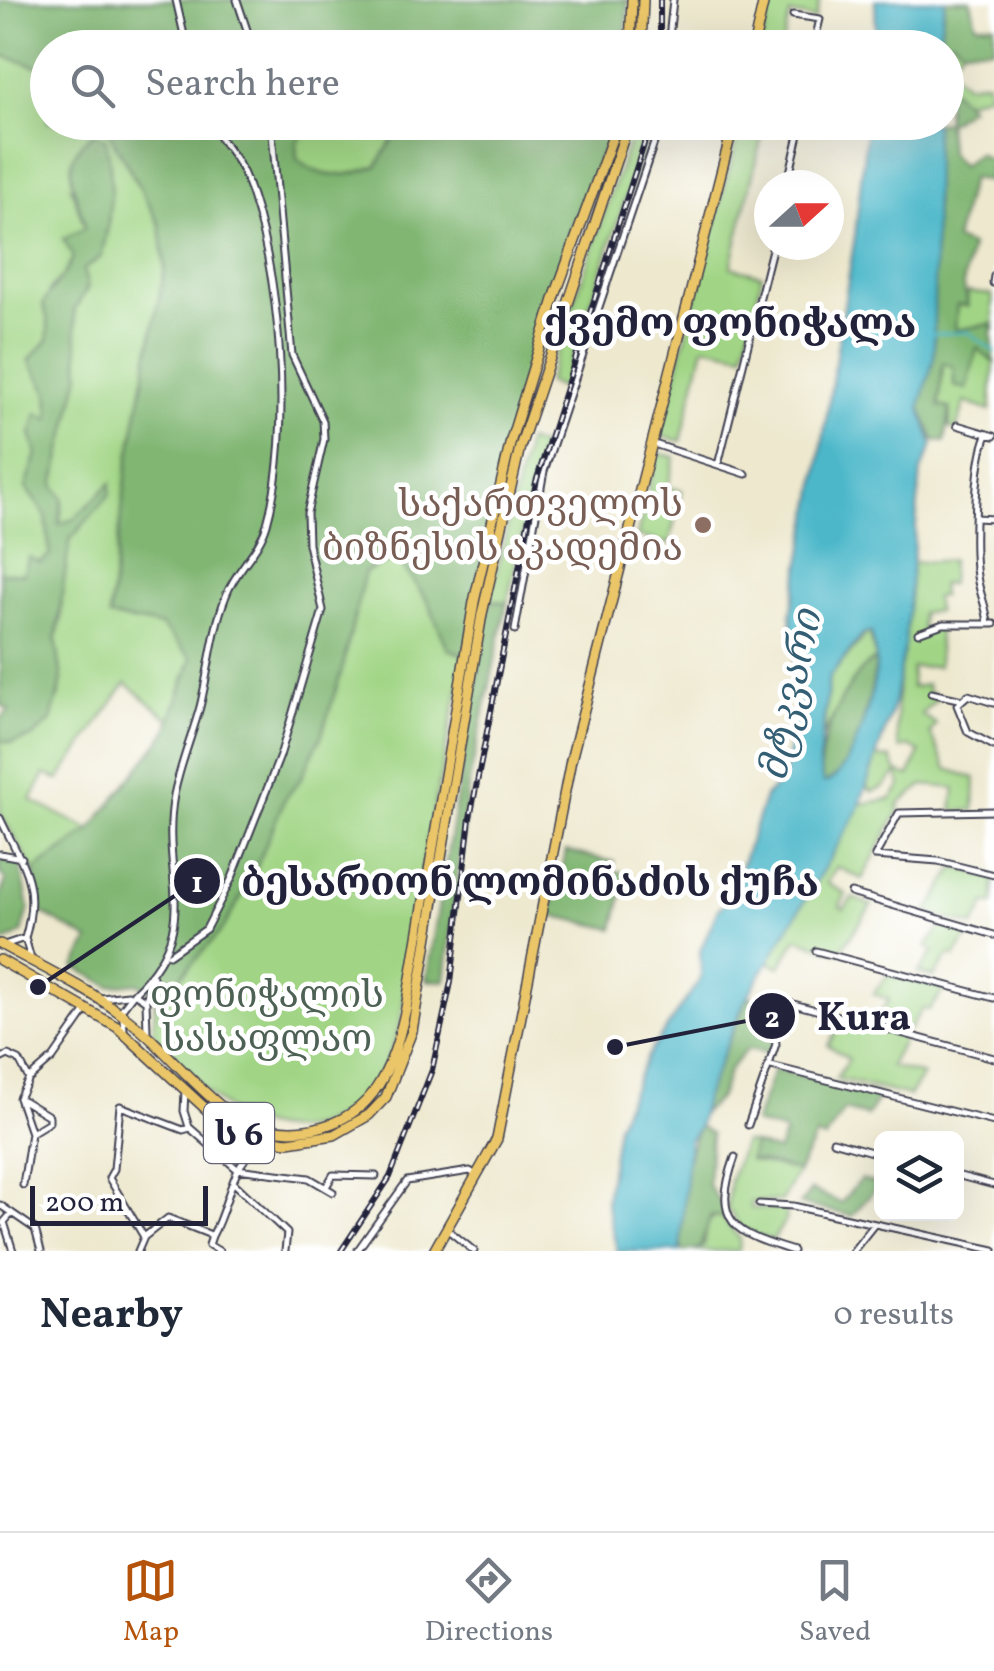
<!DOCTYPE html>
<html lang="en">
<head>
<meta charset="utf-8">
<style>
  :root { --surface:#fff; --page:#f2f2f3; --text:#1f2937; --muted:#747a83; --line:#e0e1e3; --accent:#b45309 }
  body { margin:0; font-family:Vollkorn,"Noto Serif Georgian",serif; background:var(--page); color:var(--text) }
  .controls { position:absolute; right:30px; bottom:30px; display:grid; overflow:hidden; border-radius:15px; box-shadow:0 10px 40px #0002 }
  .controls button { width:90px; height:90px; display:grid; place-items:center; padding:0; border:0; border-bottom:2px solid var(--line); background:var(--surface); color:var(--text); font:50px sans-serif }
  .compass { position:absolute; left:754px; top:170px; width:90px; height:90px; border-radius:50%; background:var(--surface); box-shadow:0 10px 40px #0002; rotate:69deg }
  .scale { position:absolute; left:30px; bottom:25px; width:178px; box-sizing:border-box; padding-left:10px; border:5px solid #22223b; border-top:0; font-size:28px; line-height:35px; white-space:nowrap; color:#22223b; -webkit-text-stroke:8px #fff; paint-order:stroke }
  .list { margin:0; padding:0; list-style:none }
  h2 { display:flex; justify-content:space-between; align-items:center; height:130px; margin:0; padding:0 40px; font-size:42px }
  h2 small { font-size:32px; font-weight:400; color:var(--muted) }
  .icon { flex:none; width:55px; height:55px; fill:none; stroke:currentColor; stroke-width:2; stroke-linecap:round; stroke-linejoin:round }
  .map { position:relative; flex:none; width:994px; height:1251px; overflow:hidden }
  .search { position:absolute; background:var(--surface); box-shadow:0 10px 40px #0002; left:30px; right:30px; top:30px; height:110px; display:flex; align-items:center; gap:25px; box-sizing:border-box; padding:0 35px; border-radius:55px; color:var(--muted); font-size:38px }
  .sheet { height:280px; background:var(--surface) }
  nav { display:flex; justify-content:space-around; align-items:center; box-sizing:border-box; height:140px; border-top:2px solid var(--line); background:var(--surface); font-size:28px; color:var(--muted) }
  nav a { display:grid; justify-items:center; gap:5px }
  nav .on { color:var(--accent) }
  .map>svg:first-child { display:block }
  .green { fill:#a1d585; stroke:#627c60; stroke-width:2.5 }
  .forest { fill:#80b672; stroke:#516c56; stroke-width:2.5 }
  .water { fill:#4cb7c9; stroke:#376c82; stroke-width:2.5; fill-rule:evenodd }
  .lines { fill:none; stroke-linecap:round; stroke-linejoin:round }
  .stream { stroke:#4cb7c9; stroke-width:2.5 }
  .minor-casing { stroke:#404051; stroke-width:9 }
  .trunk-casing { stroke:#404051; stroke-width:12 }
  .minor { stroke:#fff; stroke-width:5 }
  .trunk { stroke:#ebc669; stroke-width:9 }
  .rail-casing { stroke:#22223b; stroke-width:6 }
  .rail { stroke:#fff; stroke-width:2.5; stroke-dasharray:8; stroke-linecap:butt }
  .education-dot { fill:#8d6e63; stroke:#fff; stroke-width:4 }
  .labels { text-anchor:middle; stroke-width:9; stroke-linejoin:round; paint-order:stroke }
  .shield { fill:#fff; stroke:#646476; stroke-width:2.5 }
  .shield-label { font-size:35px; font-weight:bold; fill:#22223b }
  .education-label { font-size:38px; fill:#785e54; stroke:#fff; text-anchor:end }
  .park-label { font-size:38px; fill:#4e6155; stroke:#fff }
  .neighbourhood-label { font-size:40px; font-weight:bold; fill:#22223b; stroke:#fff }
  .water-label { font-size:40px; font-style:italic; fill:#335e74; stroke:#fff }
  .leader { fill:none; stroke:#22223b; stroke-width:4 }
  .callout-dot { fill:#22223b; stroke:#fff; stroke-width:4 }
  .mark-label { font-size:30px; text-anchor:middle; font-weight:bold; fill:#fff }
  .callout-label { font-size:40px; text-anchor:middle; font-weight:bold; fill:#22223b; stroke:#fff; stroke-width:9; stroke-linejoin:round; paint-order:stroke }
</style>
</head>
<body>
<div class="map">
<svg width="994" height="1251" viewBox="0 0 994 1251">
  <rect width="100%" height="100%" fill="#fff"/>
  <filter id="ink" filterUnits="userSpaceOnUse"><feTurbulence type="fractalNoise" baseFrequency=".01" numOctaves="2"/><feDisplacementMap in="SourceGraphic" scale="20" xChannelSelector="R" yChannelSelector="G"/><feConvolveMatrix kernelMatrix="1 2 1 2 8 2 1 2 1" color-interpolation-filters="sRGB"/></filter>
  <filter id="wash" filterUnits="userSpaceOnUse"><feTurbulence type="fractalNoise" baseFrequency=".0048" numOctaves="4" result="noise"/><feDisplacementMap in="SourceGraphic" scale="40" xChannelSelector="R" yChannelSelector="G"/><feGaussianBlur stdDeviation="2.25" result="paint"/><feColorMatrix in="noise" values="0 0 0 0 0 0 0 0 0 0 0 0 0 0 0 0 0 1.4 0 .05"/><feComposite in="paint" operator="in"/></filter>
  <g filter="url(#wash)">
    <rect width="100%" height="100%" fill="#ede8ce"/>
    <path class="green" d="M772,0H820L815,19L790,14L782,47L760,48Z
      M940,33L945,41L953,40L963,48L952,61L955,75L966,84L987,81L989,93L968,101C941,93 947,71 946,48H938Z
      M0,55L47,69L48,122L104,123L160,225L165,267L127,469L109,616L161,626L192,658L170,720L126,683L59,780L45,774L31,800L90,830L34,871L0,813V740L11,743L59,697L62,679L56,639L61,619L63,571L70,540L110,485L74,519L59,525L63,499L54,486L80,374L74,310L88,287L83,270L101,257L110,220L71,187L85,228L63,239L73,255L68,271L49,290L48,340L29,360L48,392L51,420L38,414L31,434L37,454L26,488L46,516L50,555L23,574L0,572Z
      M303,123L373,127L376,123H394L393,139L377,166C347,177 322,182 297,159L296,144L303,134Z
      M635,123H649L648,131L562,389L547,382Z
      M741,123H765L731,267L762,275L744,354L704,346L681,441L660,436Z
      M968,292L992,295L994,331L990,324L955,330L957,305L967,306Z
      M978,348L994,363L990,411L965,402L956,430L950,428V409L939,406L943,363L953,365Z
      M527,441L542,446L507,603L490,600Z
      M657,453L675,457L668,487L682,491L669,544L637,536Z
      M397,558L428,602L448,649L465,655L427,842L401,1021C380,1103 314,1161 231,1111C202,1093 177,1059 153,1036L155,1005L222,930L252,878L284,800L301,778L322,734L365,571Z
      M951,560L950,584H941L942,596L935,597L937,611L921,613L922,629H939L938,666L912,668L911,687L927,685L928,692L940,696L921,714L936,724L930,733L947,769L975,778L974,810L952,811L955,788L923,785L898,805L900,809L862,879L837,867L827,883L846,894L840,906L844,909L852,898L872,905L839,953L797,938L780,967L767,962L860,804L891,799L901,786L897,773L884,787L872,792L866,786L874,757L891,758L897,772L909,776L920,752L908,746L900,749C889,726 907,595 913,563Z
      M869,631L876,659L848,689L823,736L829,678Z
      M955,867L994,878V905L986,903L974,926L927,913Z
      M942,925L970,933L955,957L949,955L934,977L918,973L934,951L926,947Z
      M888,974L945,989L929,1010L922,1009L909,1030L874,1023L889,999L873,994Z
      M843,1020L905,1037L890,1066L923,1075L909,1096L836,1078L849,1059L828,1045Z
      M744,1142L754,1144L749,1160L798,1171L781,1201L751,1202V1208L786,1210V1219L773,1240L745,1233L727,1208L730,1180Z
      M718,1213L740,1239L739,1251H697L704,1245L705,1225Z"/>
    <path class="forest" d="M0,0H628L626,47L48,48L47,69L0,55Z
      M945,0H971L976,24H994V48H963L953,40L945,41L940,33Z
      M947,85L970,107L947,124L949,152L961,166L978,153L992,162L988,181L971,178L955,240L971,246L963,285L968,306L957,305L955,330L991,324L994,363L977,348L967,389L954,386L953,366L943,363L939,406L950,408L945,442L934,440L920,407L933,358L935,123L946,122Z
      M104,123H303V134L296,144L297,159C322,182 347,177 377,166L393,139L394,123H614L572,229L515,416L465,655L448,649L428,602L397,558L365,572L342,670L322,734L301,778L284,800L252,878L222,930L155,1005V998L138,983L110,986L75,967L89,940L40,912L34,871L90,830L166,733L192,659L161,626L109,617L127,469L165,267L160,225Z
      M94,133L106,140C115,182 111,216 101,257L83,270L88,287L74,310L80,374L54,485L63,498L59,524L74,519L111,483L110,494L70,540L56,639L62,679L51,721L33,737L11,743L0,740V719L9,710L0,704V572L23,574L29,557L40,563L50,555L46,516L26,488L37,454L31,434L37,413L50,419L48,392L29,360L48,340V320L43,305C51,286 67,276 73,256L63,239L85,228C77,190 54,161 94,133Z
      M490,600L507,603L468,787L445,981L426,980Z
      M876,659C874,687 854,779 823,783C810,754 848,672 876,659Z
      M566,851L614,862L612,870L627,874L614,929L551,915Z
      M0,859L20,862L29,908L22,933L5,942L0,939V896L6,880L0,874Z
      M748,996L760,1001L755,1015L758,1032L773,1036L770,1053L747,1049L729,1070L720,1097L702,1114L705,1097Z
      M774,1069L881,1095L867,1116L844,1110L825,1139L816,1136L798,1171L749,1159L754,1144L778,1151L785,1132L754,1123Z
      M699,1126L711,1134L708,1185L724,1208V1217L711,1216L700,1249L683,1251C670,1226 687,1150 699,1126Z
      M861,1179L879,1185L852,1216L800,1204L811,1190L841,1203Z"/>
    <path class="water" d="M875,0H945L938,47H876Z
      M867,123H935L934,358L920,407L933,445L921,471L905,644L894,704L858,811L744,1003L705,1097L699,1126L689,1141L680,1251H617L606,1201L617,1125L647,1056L701,978L700,951L718,909L739,892L740,869L765,797L784,778L797,699L791,613L814,496L855,236ZM871,632C873,642 876,653 876,664C875,690 852,779 823,783L819,762L829,678L863,634Z"/>
    <g class="lines">
      <path class="stream" d="M932,334L968,332L994,351"/>
    </g>
  </g>
  <g filter="url(#ink)">
    <g class="lines">
      <g class="minor-casing">
        <path id="minor" d="M176,0L187,48
          M237,0L253,48
          M793,15L820,19L813,48
          M668,48L673,0
          M787,185L802,122
          M993,283L994,276
          M957,425L994,436
          M987,435C975,462 971,556 979,586C982,599 987,610 988,624
          M654,444L746,474
          M718,465L773,245
          M976,518L994,519
          M515,630L544,471L661,122
          M918,633L943,624H994
          M931,693L958,699
          M994,703L968,695L957,705L968,732L994,746
          M994,811L899,813L875,856L938,861L994,875
          M0,818C22,865 41,883 25,938
          M0,854L22,858
          M851,893L994,935
          M4,945L25,938L31,959
          M816,951L994,998
          M169,955L206,929L232,878L280,756L323,610L308,544L307,513L324,439L323,421L292,355L271,122
          M134,993C205,925 159,877 174,795C180,765 192,736 200,707C209,671 212,631 226,596C235,570 259,552 267,524C293,432 281,268 246,179C238,157 221,141 208,122
          M101,998L128,995
          M146,1000L153,977
          M124,1029L122,1009L134,993L146,1001L147,1031
          M0,1059L8,1055L19,1060L29,1079
          M771,1066L994,1122
          M185,1091L184,1111L189,1127
          M19,1098L49,1116V1122L31,1133
          M748,1125L776,1044L772,1018L786,1002L994,1058
          M235,1131L241,1160
          M833,1141L882,1155
          M735,1157C711,1224 735,1233 793,1251
          M956,1175L994,1185
          M234,1183L287,1233L285,1251
          M23,1185L31,1133L19,1098L29,1079L53,1058L87,1009
          M326,1187L333,1175L376,1176
          M759,1204L793,1206L994,1250
          M0,1205L35,1229L41,1251
          M12,1213L4,1222L13,1251
          M448,1230L474,1251
          M212,1236C232,1200 228,1162 267,1140
          M212,1236L209,1245L219,1251
          M144,1237L109,1178L114,1169L120,1106L183,1130L190,1128L237,1169L309,1178L333,1192
          M144,1237L168,1218L211,1235
          M138,1251L144,1237
          M357,1251L407,1181L470,1171L476,1175
          M853,1251L873,1226"/>
      </g>
      <g class="trunk-casing">
        <path id="trunk" d="M630,48L632,0
          M641,48L643,0
          M753,48L764,0
          M0,944C40,966 83,986 120,1013C159,1041 189,1082 227,1111C269,1143 341,1136 373,1093C392,1067 399,1039 406,1008L474,602L511,440L555,296L618,122
          M0,960L117,1027L218,1120L252,1137L288,1142L334,1135L369,1115L386,1097L412,1031L482,614L520,447L629,122
          M434,1251L497,1139L571,760L734,122"/>
      </g>
      <use href="#minor" class="minor"/>
      <use href="#trunk" class="trunk"/>
      <g class="rail-casing">
        <path id="rail" d="M660,0V48
          M341,1251L390,1177L432,1070L451,982L470,818L536,482L651,122"/>
      </g>
      <use href="#rail" class="rail"/>
    </g>
  </g>
  <circle class="education-dot" cx="703" cy="525" r="10"/>
  <g class="labels">
    <rect class="shield" x="204" y="1103" width="70" height="60" rx="8"/>
    <g class="shield-label">
      <text x="239" y="1145">ს 6</text>
    </g>
    <g class="education-label">
      <text x="683" y="516">საქართველოს<tspan x="683" dy="44">ბიზნესის აკადემია</tspan></text>
    </g>
    <g class="park-label">
      <text x="267" y="1007">ფონიჭალის<tspan x="267" dy="44">სასაფლაო</tspan></text>
    </g>
    <g class="neighbourhood-label">
      <text x="730" y="336">ქვემო ფონიჭალა</text>
    </g>
    <g class="water-label">
      <text transform="translate(789 695) rotate(-78)" y="14">მტკვარი</text>
    </g>
  </g>
  <path class="leader" d="M38 987L197 881M615 1047L772 1016"/>
  <g class="callout-dot">
    <circle cx="38" cy="987" r="10"/>
    <circle cx="615" cy="1047" r="10"/>
    <circle cx="197" cy="881" r="25"/>
    <circle cx="772" cy="1016" r="25"/>
  </g>
  <g class="mark-label">
    <text x="197" y="892">1</text>
    <text x="772" y="1027">2</text>
  </g>
  <g class="callout-label">
    <text x="530" y="895">ბესარიონ ლომინაძის ქუჩა</text>
    <text x="864" y="1030">Kura</text>
  </g>
</svg>
<div class="controls">
<button><svg class="icon" aria-label="layers" viewBox="0 0 24 24"><path d="M12 4l9 5-9 5-9-5zM3 14l9 5 9-5"/></svg></button>
</div>
<svg class="compass" viewBox="-18 -18 36 36"><path d="M0-13l5 13h-10z" fill="#e53935"/><path d="M0 13l5-13h-10z" fill="#747a83"/></svg>
<div class="scale">200 m</div>
<div class="search"><svg class="icon" aria-label="search" viewBox="0 0 24 24"><circle cx="10" cy="10" r="6"/><path d="M15 15l6 6"/></svg>Search here</div>
</div>
<section class="sheet">
<h2>Nearby<small>0 results</small></h2>
<ul class="list">
</ul>
</section>
<nav>
<a class="on"><svg class="icon" aria-label="map" viewBox="0 0 24 24"><path d="M3 6l6-2 6 2 6-2v14l-6 2-6-2-6 2zM9 4v14M15 6v14"/></svg>Map</a>
<a><svg class="icon" aria-label="directions" viewBox="0 0 24 24"><path d="M12 3l9 9-9 9-9-9zM9 14v-3h6M13 9l2 2-2 2"/></svg>Directions</a>
<a><svg class="icon" aria-label="saved" viewBox="0 0 24 24"><path d="M7 4h10v16l-5-4-5 4z"/></svg>Saved</a>
</nav>
</body>
</html>
